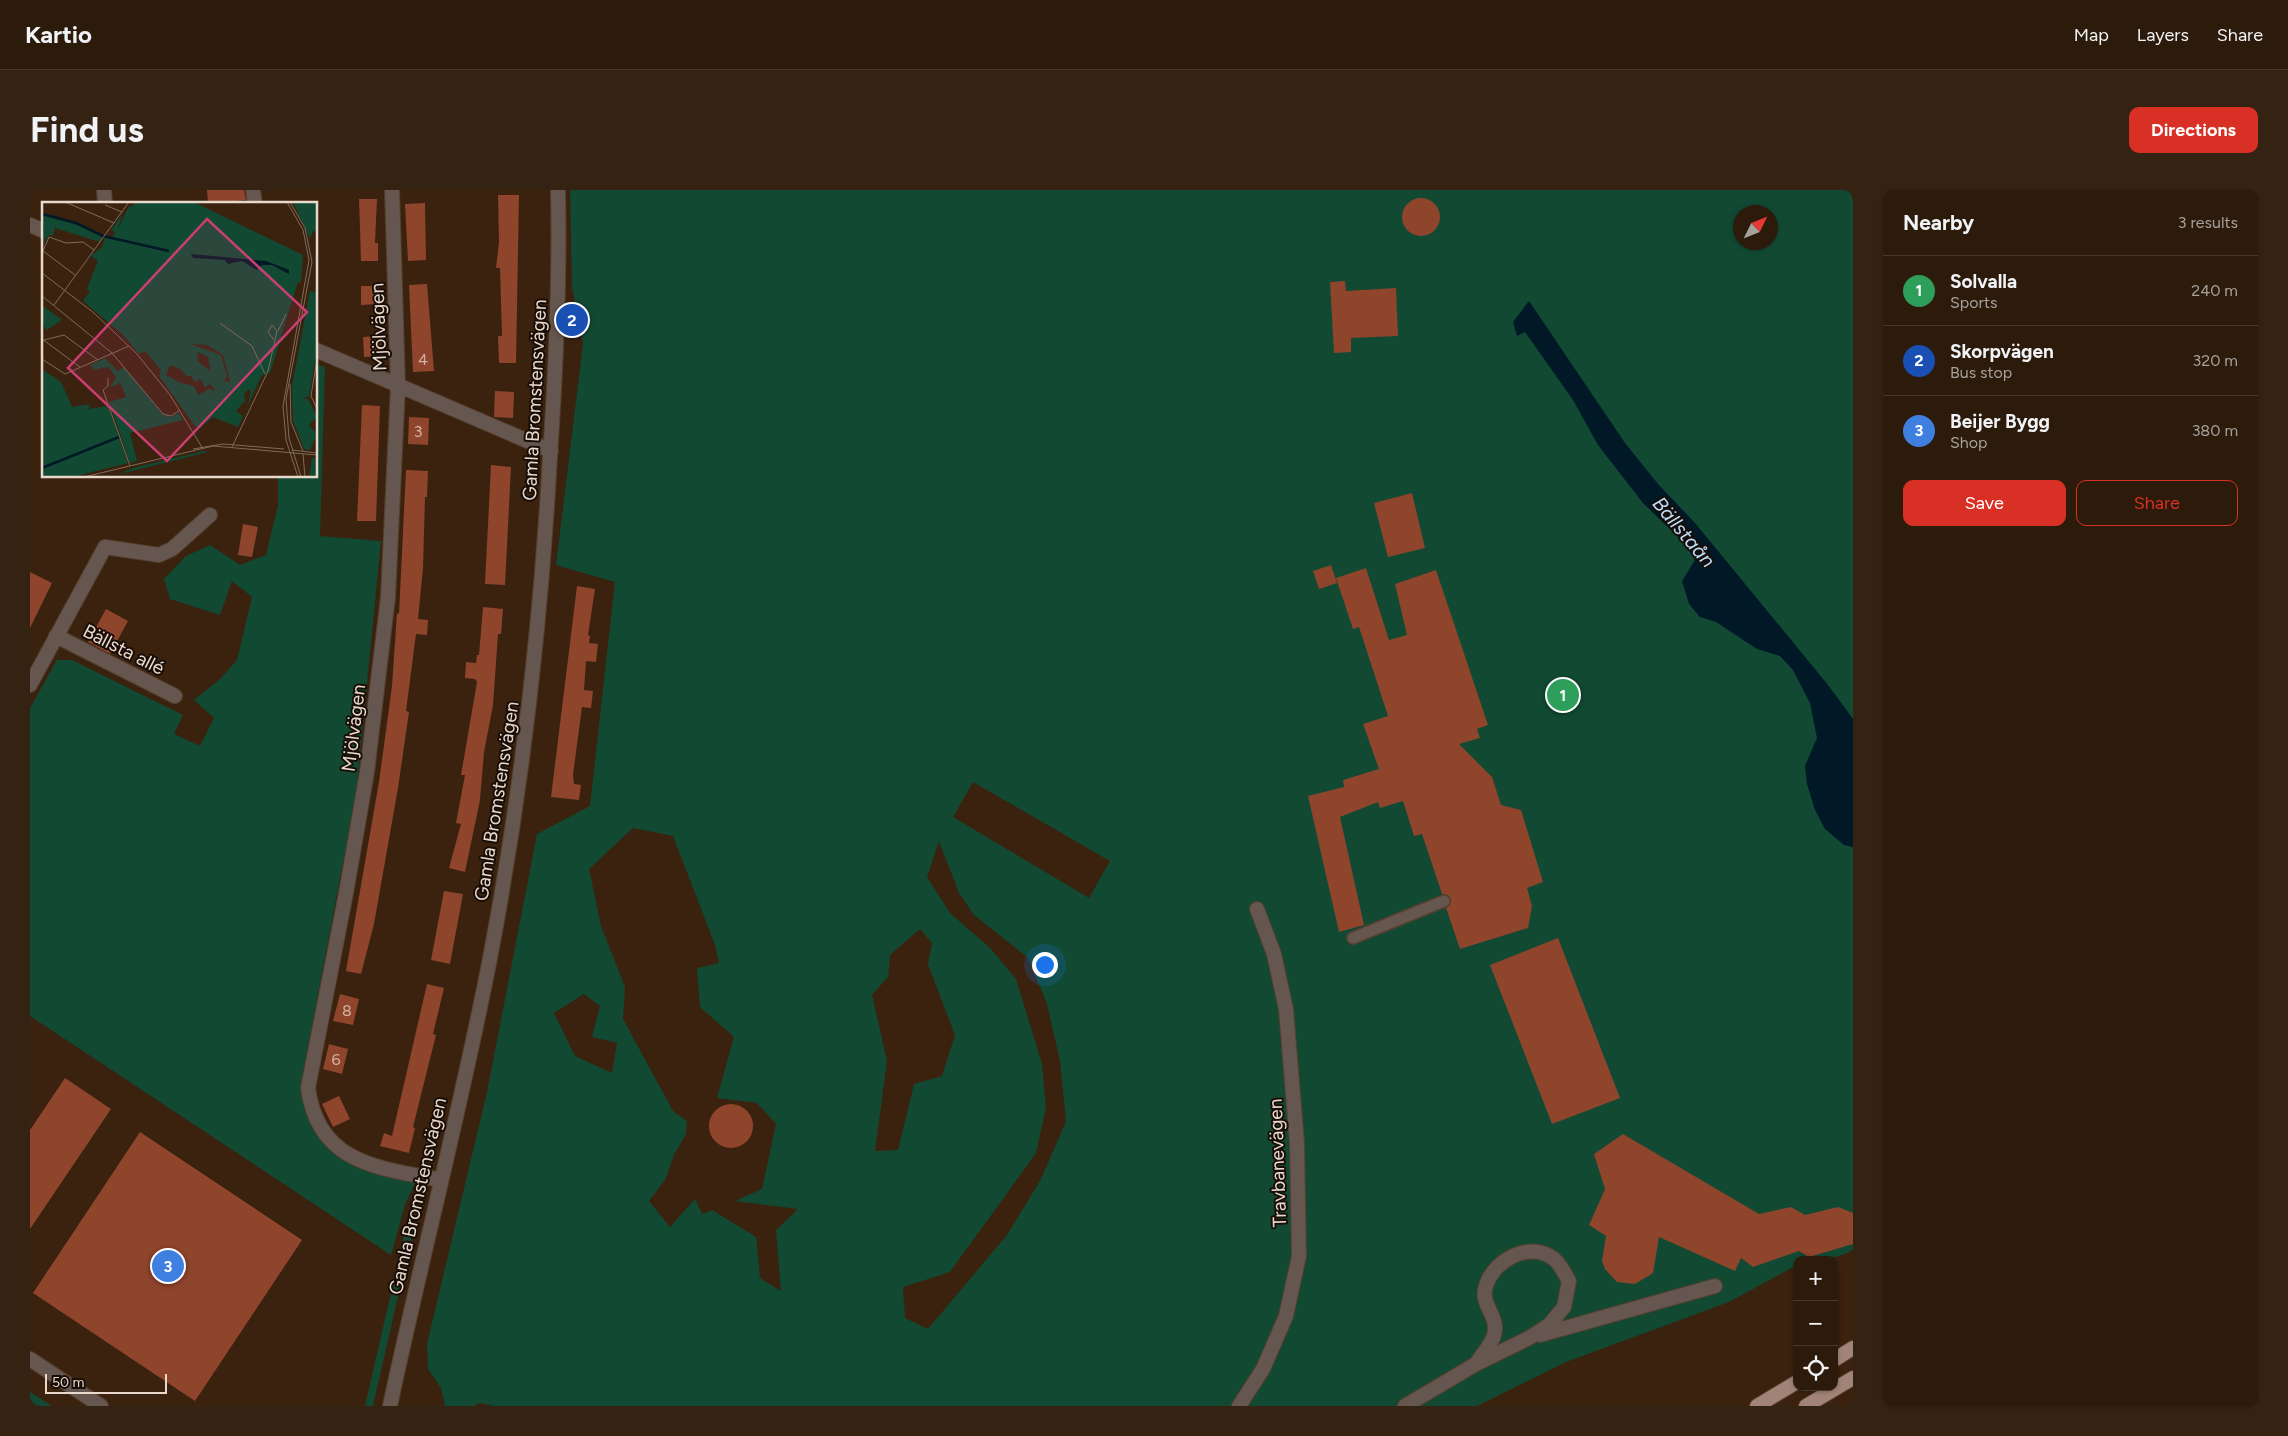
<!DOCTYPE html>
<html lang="en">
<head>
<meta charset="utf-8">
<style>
  :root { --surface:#2c1a0a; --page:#342313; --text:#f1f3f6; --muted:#a6a19c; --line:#48382b; --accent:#d93025 }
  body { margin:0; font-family:Figtree,sans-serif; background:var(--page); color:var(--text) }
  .controls { position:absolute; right:15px; bottom:15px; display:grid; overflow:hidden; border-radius:10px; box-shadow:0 1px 4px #0004 }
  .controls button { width:45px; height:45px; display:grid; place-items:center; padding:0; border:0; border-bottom:1px solid var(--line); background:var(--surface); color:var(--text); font:25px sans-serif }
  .compass { position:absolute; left:1703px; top:15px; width:45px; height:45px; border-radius:50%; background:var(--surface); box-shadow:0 1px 4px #0004; rotate:47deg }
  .scale { position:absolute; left:15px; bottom:12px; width:122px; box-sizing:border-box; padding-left:5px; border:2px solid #e9d9cd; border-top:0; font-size:14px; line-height:18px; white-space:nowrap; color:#e9d9cd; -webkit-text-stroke:4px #190e07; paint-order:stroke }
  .you { position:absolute; left:1014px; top:774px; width:18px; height:18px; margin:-12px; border:4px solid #fff; border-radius:50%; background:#1a73e8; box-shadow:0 0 0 8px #1a73e833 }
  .badge { display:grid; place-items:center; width:32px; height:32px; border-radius:50%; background:var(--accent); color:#fff; font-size:16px; font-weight:700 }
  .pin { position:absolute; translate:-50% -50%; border:2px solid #fff; box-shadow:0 1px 5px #0006 }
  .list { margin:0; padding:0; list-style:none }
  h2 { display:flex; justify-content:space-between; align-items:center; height:65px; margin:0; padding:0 20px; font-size:21px }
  h2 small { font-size:16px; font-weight:400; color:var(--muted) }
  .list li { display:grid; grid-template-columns:32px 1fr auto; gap:15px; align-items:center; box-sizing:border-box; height:70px; padding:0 20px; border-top:1px solid var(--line) }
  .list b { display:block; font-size:19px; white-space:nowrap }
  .list p { margin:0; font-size:16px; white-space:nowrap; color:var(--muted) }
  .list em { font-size:16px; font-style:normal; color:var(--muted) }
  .actions { display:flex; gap:10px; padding:15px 20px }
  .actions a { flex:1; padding:11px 0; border:1px solid var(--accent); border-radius:10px; text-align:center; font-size:18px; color:var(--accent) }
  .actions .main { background:var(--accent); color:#fff }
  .icon { flex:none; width:28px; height:28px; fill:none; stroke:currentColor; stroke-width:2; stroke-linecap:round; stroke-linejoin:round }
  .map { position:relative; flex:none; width:1823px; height:1216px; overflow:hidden; border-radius:10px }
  header { display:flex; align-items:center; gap:30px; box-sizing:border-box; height:70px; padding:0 25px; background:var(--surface); border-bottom:1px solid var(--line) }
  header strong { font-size:24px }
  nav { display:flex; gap:28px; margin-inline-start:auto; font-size:18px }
  .intro { display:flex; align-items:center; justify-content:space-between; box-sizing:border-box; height:120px; padding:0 30px }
  h1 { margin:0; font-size:35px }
  .button { padding:12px 22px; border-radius:10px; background:var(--accent); color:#fff; font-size:18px; font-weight:700 }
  main { display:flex; gap:30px; padding:0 30px }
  aside { flex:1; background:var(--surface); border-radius:10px; box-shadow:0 1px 4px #0004 }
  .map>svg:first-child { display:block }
  .green { fill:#114933; fill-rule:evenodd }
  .water { fill:#011827 }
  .building { fill:#8f442c }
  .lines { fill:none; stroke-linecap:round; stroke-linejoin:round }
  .pedestrian-casing { stroke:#563f2d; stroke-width:14 }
  .minor-casing { stroke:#563f2d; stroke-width:16 }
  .tertiary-casing { stroke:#563f2d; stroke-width:16 }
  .primary-casing { stroke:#563f2d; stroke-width:16 }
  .pedestrian { stroke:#655750; stroke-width:11 }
  .minor { stroke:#655750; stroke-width:14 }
  .tertiary { stroke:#655750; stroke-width:14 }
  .primary { stroke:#a18477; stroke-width:14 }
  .labels { text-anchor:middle; stroke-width:4; stroke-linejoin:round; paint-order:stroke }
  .number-label { font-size:16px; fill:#d2b4a5 }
  .street-label { font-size:19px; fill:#e9d9cd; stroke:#190e07 }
  .water-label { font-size:20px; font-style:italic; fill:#b9dffb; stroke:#190e07 }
  .inset-river { fill:none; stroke:#011827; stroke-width:2.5 }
  .inset-road { fill:none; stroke:#806b5a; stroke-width:1 }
  .view { fill:#ca3f72; fill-opacity:0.15; stroke:#ca3f72; stroke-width:2.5 }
  .inset-edge { fill:none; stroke:#e9d9cd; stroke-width:2.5 }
</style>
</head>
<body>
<header>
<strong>Kartio</strong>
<nav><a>Map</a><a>Layers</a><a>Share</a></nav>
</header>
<div class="intro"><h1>Find us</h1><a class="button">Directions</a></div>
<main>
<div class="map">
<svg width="1823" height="1216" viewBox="0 0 1823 1216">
  <rect width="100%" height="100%" fill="#3a220e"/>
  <path class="green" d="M540,0H1823V1060C1806,1070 1786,1070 1767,1070V1075L1699,1112L1536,1172L1447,1216H464L449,1213L445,1216H415L411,1198L398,1179L397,1154L457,902L507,644L560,616L585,392L526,375L553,154L542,97ZM1710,22H1740V52H1710ZM943,592L1080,671L1059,708L923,627ZM603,638L643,646L685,755L689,773L667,778L670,817L704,847L687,908L727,913L746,934L732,999L705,1011L768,1019L746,1040L751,1101L730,1088L726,1047L682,1020L672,1024L665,1009L640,1037L619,1011L635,990L644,965L656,944L657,931L643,921L593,829L595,797L571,736L559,679ZM909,651L929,703L944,725L998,768L1017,814L1030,871L1036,931L1011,989L977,1045L898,1139L875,1128L873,1097L920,1082L1006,963L1016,918L1012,874L986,789L960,758L920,723L897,687ZM890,739L902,753L898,774L925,845L912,886L884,894L868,960L845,961L857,871L842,805L858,787L860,765ZM554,804L570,816L562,847L587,853L582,883L545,866L524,823Z
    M286,174L295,177L290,346L351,351L326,604L271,893C272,903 273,914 276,923C293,973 341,982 385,993L375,1015L361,1065L0,826V518L27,470H42L153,525L144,544L170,556L184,528L164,510L190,489L207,470L222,407L202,391L190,425L140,409L134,389L156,366L180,355L210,375L236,365L248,315V286H286Z
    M386,1028L343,1216H335L373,1050L377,1036Z
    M0,1202L22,1216H0Z"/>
  <path class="water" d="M1499,111L1595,253L1628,294L1665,333L1798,495L1823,529V657L1814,655L1795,639L1785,620L1777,594L1775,576L1787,548L1780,513L1763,480L1750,466L1727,459L1686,432L1670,427L1659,414L1652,391L1665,370L1654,353L1613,313L1568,255L1543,210L1495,142L1487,146L1483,132Z"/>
  <path class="building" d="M177,0H214L216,10L178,14Z
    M468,5H489L486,173H469L468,146H472L470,78H466L469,52Z
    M1372 27a19 19 0 1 1 38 0a19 19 0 1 1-38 0Z
    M329,9H347L345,53H348V71H331Z
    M395,13L396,70L378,71L375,14Z
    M1315,91L1316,101L1366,98L1368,146L1321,148V162L1304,163L1300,92Z
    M397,94L404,181L383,182L379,95Z
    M331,96H349L350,114L331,115Z
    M350,146L351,166L334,167L333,147Z
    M465,201L484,202L483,228L464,227Z
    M332,215L350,216L346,331H327Z
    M379,227L399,228L398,255L378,254Z
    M461,275L481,277L475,395L455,394Z
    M376,280L398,281L397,307H395L393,378L388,429L398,430L397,445L386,444L376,521L379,522L368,598L344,734L331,784L316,781L349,592L362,496L367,423L369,424Z
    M1382,303L1395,358L1358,367L1344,313Z
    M213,334L228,337L222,367L208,365Z
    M1301,375L1307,393L1289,399L1283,381Z
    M1336,378L1359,450L1377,445L1365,394L1406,380L1458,535L1447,539L1450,548L1429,554L1462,587L1471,615L1491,620L1513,692L1497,698L1502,716L1498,738L1430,759L1416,718L1420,715L1421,709L1418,705L1412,704L1392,644L1384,646L1373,611L1350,618L1348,612L1310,627L1334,735L1309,742L1278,606L1314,597L1313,590L1349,579L1333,534L1358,526L1329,437L1323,439L1306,388Z
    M0,382L22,393L0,438Z
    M547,396L565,399L558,445L560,446L559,453L568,454L566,472L556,471L554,500L563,501L561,518L552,517L543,585L544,594L551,595L549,610L521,607Z
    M453,417L473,419L471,444H468L463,515L454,562L450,610L435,682L419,678L431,634L426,633L435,585H431L447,492L445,489L435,488L436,472L446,473L447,465H449Z
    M76,419L98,431L80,464L58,452Z
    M414,701L433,704L420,774L401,770Z
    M1528,748L1590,908L1522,934L1460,775Z
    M397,794L414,798L403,844L406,845L383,937L385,938L379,963L350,956L354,943L362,946Z
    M310,804L329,809L323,835L303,831Z
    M299,854L318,859L312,884L293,879Z
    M35,888L81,919L0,1039V940Z
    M309,906L320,929L303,937L292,914Z
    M679 936a22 22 0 1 1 44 0a22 22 0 1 1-44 0Z
    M110,942L272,1050L165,1211L3,1103Z
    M1593,944L1729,1024L1761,1017L1775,1025L1808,1017L1823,1023V1054L1779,1067L1769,1061L1723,1077L1711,1068L1705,1081L1629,1047L1623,1083L1605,1094L1587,1092L1575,1079L1572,1071L1576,1046L1559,1035L1575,999L1564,964Z"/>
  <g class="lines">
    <g class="pedestrian-casing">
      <path id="pedestrian" d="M1323,748L1414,711"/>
    </g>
    <g class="minor-casing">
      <path id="minor" d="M74,0L75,14
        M223,0L225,14
        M362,0L368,196L358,407L337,582L316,703L278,898C288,974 349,978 411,990
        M0,35L14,41
        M286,160L521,261
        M26,446L145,506
        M0,495L75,357L129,365L142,359L180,325
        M1510,1145L1685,1096
        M360,1216C392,1065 432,915 461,763C492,599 511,433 520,266C526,177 530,89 528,0
        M1209,1216L1233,1179L1256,1126L1269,1066L1267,953L1256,819L1244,764L1227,719
        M1375,1216L1446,1174L1499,1148L1519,1135L1534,1117L1539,1091C1535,1084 1531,1075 1524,1069C1499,1049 1460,1072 1455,1100C1452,1114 1465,1124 1465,1137C1466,1150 1453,1163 1446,1174"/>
    </g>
    <g class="tertiary-casing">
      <path id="tertiary" d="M0,1169L71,1216"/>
    </g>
    <g class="primary-casing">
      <path id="primary" d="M1804,1170L1823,1158
        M1727,1216L1767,1192
        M1776,1216L1823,1188"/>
    </g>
    <use href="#pedestrian" class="pedestrian"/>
    <use href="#minor" class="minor"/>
    <use href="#tertiary" class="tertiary"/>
    <use href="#primary" class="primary"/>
  </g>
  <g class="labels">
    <g class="number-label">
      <text x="393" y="175">4</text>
      <text x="388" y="247">3</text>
      <text x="317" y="826">8</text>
      <text x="306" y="875">6</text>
    </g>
    <g class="street-label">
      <text transform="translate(348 137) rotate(-92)" y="7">Mjölvägen</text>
      <text transform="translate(504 210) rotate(-87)" y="7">Gamla Bromstensvägen</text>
      <text transform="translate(94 459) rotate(27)" y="7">Bällsta allé</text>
      <text transform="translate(323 538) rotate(-83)" y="7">Mjölvägen</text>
      <text transform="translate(466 611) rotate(-81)" y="7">Gamla Bromstensvägen</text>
      <text transform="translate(1247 973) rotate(-92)" y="7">Travbanevägen</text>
      <text transform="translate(387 1006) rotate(-77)" y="7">Gamla Bromstensvägen</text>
    </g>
    <g class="water-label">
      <text transform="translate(1654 342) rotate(50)" y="7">Bällstaån</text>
    </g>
  </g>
  <g transform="translate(12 12)">
    <rect width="275" height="275" fill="#3a220e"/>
    <path d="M93,0H152L261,53L259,80H256L228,171L220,173L205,205L209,189L206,187L202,193L203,199L194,209L201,214L196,225L171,215L158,226L153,224L117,174L119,168L103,149L97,152L81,133L41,99L48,89L45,87L56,59L49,54L60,45L63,35L70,36L73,30L69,28L81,11L75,29L87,4L90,5ZM149,142L165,143L181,153L188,180L182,179L185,174L179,153ZM155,150L166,155L169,170L156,159ZM128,163L140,168L144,174H149L153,180L159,177L163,186L168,182L173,189L167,187L156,193L152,184L139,181L124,173ZM251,0H275V30L271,29L268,37ZM0,13L34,22L60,35L58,40L13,26L11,34L7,33L0,43ZM268,89L275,90V148L267,195L260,196L266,197L275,215L267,223L275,232L268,248L262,247L251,219L250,184ZM0,104L8,109L20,118L5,128L0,122ZM63,156L76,169L82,165L120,212L128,215L137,211L141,218L88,231L95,259L88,261L67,200L84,195L80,185L76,179L75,183L68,185L74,175L66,165L52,168L48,163ZM0,167L19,180L30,205L48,202L46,207L66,204L86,261L30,275H0ZM162,249L166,250L74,273L91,266ZM270,256H275V275H267Z" fill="#114933" fill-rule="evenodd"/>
    <path d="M149,52L224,59L247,68V72L230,63H220L215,68L200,59L186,62L183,58L151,56Z" fill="#011827"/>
    <path class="inset-river" d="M0,12L34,21L61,34L127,49M0,266L77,235"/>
    <path class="inset-road" d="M23,0L72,21M208,0H229M245,0L261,28L267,58L241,204L244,238L256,275M248,0L263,26L270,60L244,197L247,236L259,275M63,3L80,10M0,71L52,111L95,152L128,193L161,247M33,73L1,49L7,35L24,41L41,40L52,48M0,94L70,151L121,212L129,214L138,208M12,103L87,0M178,121L210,144L223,172M236,129L244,112M0,137L38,165M2,138L22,133L56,158M0,157L23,172L87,144M275,157L269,194L275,207M66,176V184L61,188L88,264M248,182L249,220L261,249M190,245L226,169L235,129L230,123L226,130L232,138M151,247L181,242L242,247M250,248L275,251M261,252L263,275M42,275L171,244L275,253"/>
    <path class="view" d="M165,17L265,110L125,259L26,166Z"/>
    <rect width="275" height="275" class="inset-edge"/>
  </g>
</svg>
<div class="controls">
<button>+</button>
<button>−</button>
<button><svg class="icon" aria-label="locate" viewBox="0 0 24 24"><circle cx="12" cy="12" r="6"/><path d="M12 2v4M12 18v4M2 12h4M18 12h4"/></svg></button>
</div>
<svg class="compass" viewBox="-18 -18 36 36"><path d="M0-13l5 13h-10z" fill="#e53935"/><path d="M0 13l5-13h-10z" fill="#a6a19c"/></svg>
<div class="scale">50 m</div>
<div class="you"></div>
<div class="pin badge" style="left:1533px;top:505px;background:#2e9e5b">1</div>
<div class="pin badge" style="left:542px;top:130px;background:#1a4fb4">2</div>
<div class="pin badge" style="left:138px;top:1076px;background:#3f7fe0">3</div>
</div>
<aside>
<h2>Nearby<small>3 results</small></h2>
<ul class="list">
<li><span class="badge" style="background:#2e9e5b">1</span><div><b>Solvalla</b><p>Sports</p></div><em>240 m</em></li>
<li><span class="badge" style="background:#1a4fb4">2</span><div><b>Skorpvägen</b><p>Bus stop</p></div><em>320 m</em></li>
<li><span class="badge" style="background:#3f7fe0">3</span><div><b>Beijer Bygg</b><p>Shop</p></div><em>380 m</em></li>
</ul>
<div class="actions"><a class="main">Save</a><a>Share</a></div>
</aside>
</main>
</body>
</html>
